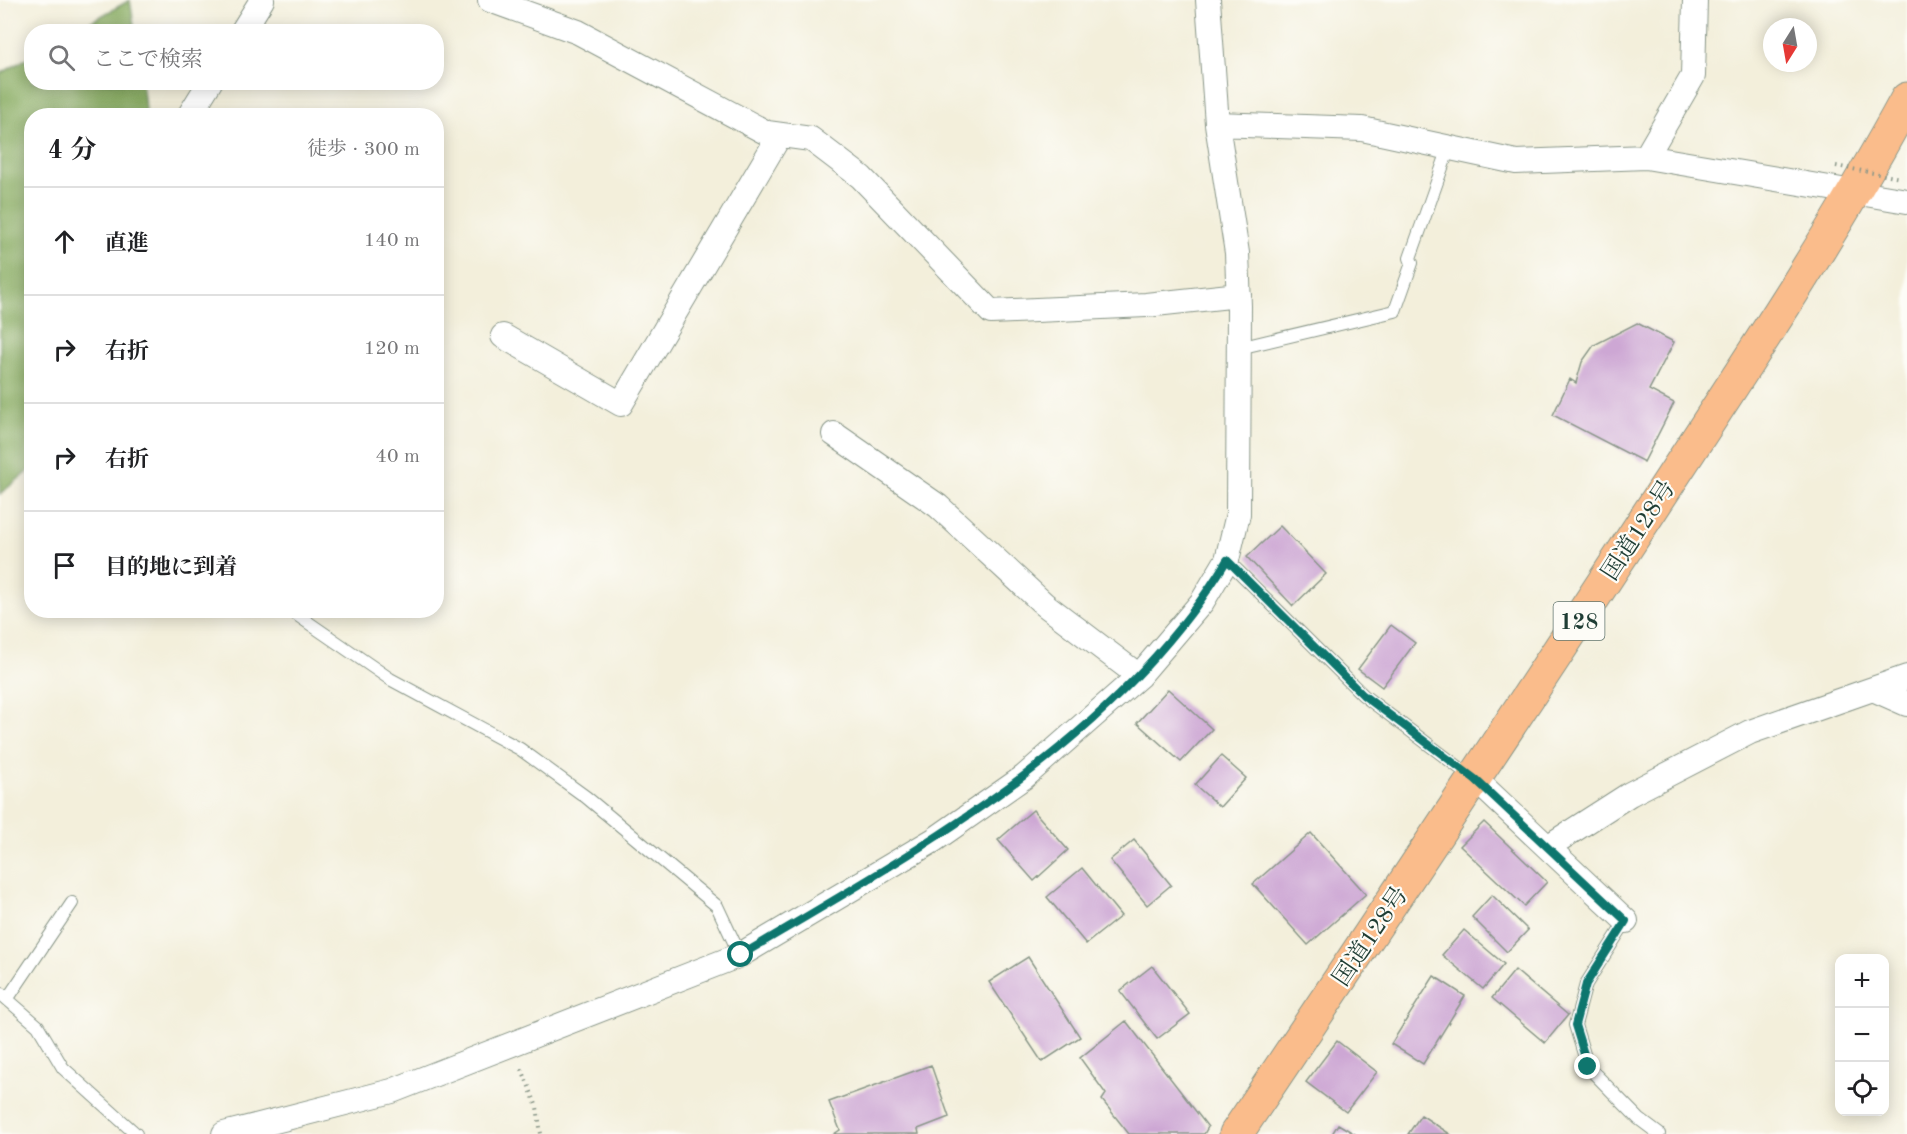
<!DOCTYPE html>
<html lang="ja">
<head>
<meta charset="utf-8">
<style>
  :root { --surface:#fff; --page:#f2f2f2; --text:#202124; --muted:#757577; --line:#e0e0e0 }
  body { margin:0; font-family:"Old Standard TT","Noto Serif JP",serif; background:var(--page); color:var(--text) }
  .controls { position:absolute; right:18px; bottom:18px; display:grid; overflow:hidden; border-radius:12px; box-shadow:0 3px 15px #0003 }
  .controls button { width:54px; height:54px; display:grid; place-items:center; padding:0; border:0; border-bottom:2px solid var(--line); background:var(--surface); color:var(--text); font:30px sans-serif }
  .compass { position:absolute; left:1763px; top:18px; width:54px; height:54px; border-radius:50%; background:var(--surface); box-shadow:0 3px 15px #0003; rotate:191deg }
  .stop { position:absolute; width:18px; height:18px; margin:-14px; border:4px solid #0f766e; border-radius:50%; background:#fff }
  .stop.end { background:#0f766e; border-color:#fff; box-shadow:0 2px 6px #0008 }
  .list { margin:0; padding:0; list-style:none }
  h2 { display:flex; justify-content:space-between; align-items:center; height:78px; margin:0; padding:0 24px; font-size:26px }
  h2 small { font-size:20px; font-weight:400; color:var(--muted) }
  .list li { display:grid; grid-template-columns:39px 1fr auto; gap:18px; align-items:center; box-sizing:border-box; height:108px; padding:0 24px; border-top:2px solid var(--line) }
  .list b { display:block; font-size:22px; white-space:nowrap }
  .list em { font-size:20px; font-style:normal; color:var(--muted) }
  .icon { flex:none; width:33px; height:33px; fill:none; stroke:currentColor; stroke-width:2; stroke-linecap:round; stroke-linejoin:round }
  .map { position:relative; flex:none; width:1907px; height:1134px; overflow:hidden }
  .search { position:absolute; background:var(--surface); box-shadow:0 3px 15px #0003; left:24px; top:24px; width:420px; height:66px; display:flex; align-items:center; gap:15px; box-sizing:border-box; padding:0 21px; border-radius:24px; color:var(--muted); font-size:22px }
  .panel { position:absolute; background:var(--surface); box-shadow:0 3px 15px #0003; left:24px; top:108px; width:420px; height:510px; border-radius:24px }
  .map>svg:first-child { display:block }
  .forest { fill:#87ab60; stroke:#53744a; stroke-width:1.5 }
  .building { fill:#cda7d4 }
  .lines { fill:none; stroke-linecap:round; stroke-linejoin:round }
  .lane-casing { stroke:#899688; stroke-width:14 }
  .street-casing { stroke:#899688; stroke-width:26 }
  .highway-casing { stroke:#899688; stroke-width:35 }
  .path { stroke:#899688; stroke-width:4; stroke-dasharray:1.5 4.5; stroke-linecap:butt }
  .lane { stroke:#fff; stroke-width:12 }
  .street { stroke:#fff; stroke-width:24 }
  .highway { stroke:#fabc8b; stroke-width:33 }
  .path-bridge { stroke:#899688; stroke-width:4; stroke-dasharray:1.5 4.5; stroke-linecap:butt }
  .route { stroke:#0f766e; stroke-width:8 }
  .labels { text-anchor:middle; stroke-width:4.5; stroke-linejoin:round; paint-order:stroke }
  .shield { fill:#fdfcf7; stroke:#62766e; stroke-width:1.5 }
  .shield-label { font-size:22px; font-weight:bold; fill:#1f3d34 }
  .street-label { font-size:24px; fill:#1f3d34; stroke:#fdfcf7 }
</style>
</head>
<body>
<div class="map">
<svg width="1907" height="1134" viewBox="0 0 1907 1134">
  <rect width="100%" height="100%" fill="#fdfcf7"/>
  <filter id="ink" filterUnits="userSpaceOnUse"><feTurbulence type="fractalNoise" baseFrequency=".0167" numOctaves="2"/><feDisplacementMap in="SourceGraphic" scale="12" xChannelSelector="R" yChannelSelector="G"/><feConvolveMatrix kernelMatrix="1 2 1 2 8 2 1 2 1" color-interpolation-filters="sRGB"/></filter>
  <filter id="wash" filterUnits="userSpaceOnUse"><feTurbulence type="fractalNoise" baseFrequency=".008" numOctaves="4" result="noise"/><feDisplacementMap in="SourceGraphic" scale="24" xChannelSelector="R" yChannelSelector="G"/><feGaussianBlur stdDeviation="1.35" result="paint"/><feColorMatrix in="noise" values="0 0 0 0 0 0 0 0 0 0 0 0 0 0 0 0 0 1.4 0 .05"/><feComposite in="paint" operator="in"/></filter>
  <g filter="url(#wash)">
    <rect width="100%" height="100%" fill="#f3efdb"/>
    <path class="forest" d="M130,0L135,31H74Z
      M31,56L32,82L142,83L146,115L32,116L31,469L0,494V74Z"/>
    <g id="blocks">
      <path class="building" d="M1637,323L1674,342L1649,390L1674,403L1644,462L1553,415L1570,379L1576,383L1582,362L1594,345Z
        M1280,526L1326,574L1293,606L1247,557Z
        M1391,625L1415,643L1382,687L1358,669Z
        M1168,689L1212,729L1181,762L1137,723Z
        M1221,756L1246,778L1220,807L1195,785Z
        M1033,810L1068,850L1034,881L998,840Z
        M1484,822L1547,882L1524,906L1460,846Z
        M1311,833L1366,894L1308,945L1253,884Z
        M1134,840L1171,885L1147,905L1110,860Z
        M1082,868L1121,916L1086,944L1047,897Z
        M1492,895L1528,930L1507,952L1472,917Z
        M1464,930L1504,964L1483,989L1442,955Z
        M1028,957L1080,1037L1042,1062L989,982Z
        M1152,966L1190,1014L1157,1039L1120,991Z
        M1515,970L1568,1015L1545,1043L1492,998Z
        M1434,976L1465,996L1423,1064L1391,1044Z
        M1126,1021L1208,1127L1204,1134H1129L1102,1100L1106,1094L1080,1058Z
        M1337,1041L1377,1072L1346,1112L1306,1082Z
        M931,1065L949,1117L918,1129L919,1134H834L840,1130L829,1102Z
        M1421,1115L1450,1134H1408Z
        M1338,1124L1355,1134H1332Z"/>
    </g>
  </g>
  <g filter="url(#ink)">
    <use href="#blocks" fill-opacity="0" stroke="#899688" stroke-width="1.5"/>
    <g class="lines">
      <g class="lane-casing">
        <path id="lane" d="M1239,348L1395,311L1412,263L1410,258L1449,148
          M1227,560L1363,695L1473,778
          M290,610L390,679L520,749L586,797L717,906L740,955
          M1626,921L1586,984L1575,1025L1588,1067L1639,1119L1659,1134
          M0,993L38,1026L63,1068L136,1134
          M8,998L72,903"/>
      </g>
      <g class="street-casing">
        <path id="street" d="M490,0L578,32L767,133L811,139L861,177L991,312L1146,305L1239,295
          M242,32L262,0
          M189,116L210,82
          M1217,124L1362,129L1516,162L1646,157L1907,201
          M1646,157L1693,76L1695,0
          M503,336L621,404L780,135
          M834,434L938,506L1044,604L1139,676
          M1873,689L1907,704
          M1475,779L1626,921
          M1549,846L1630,794L1750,732L1907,677
          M224,1134L392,1091L740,955L934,840L1024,777L1139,676L1202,602L1227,560L1238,514L1239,306L1237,253L1217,124L1208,0"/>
      </g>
      <g class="highway-casing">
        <path id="highway" d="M1236,1134C1372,932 1508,729 1641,525C1733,384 1827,246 1907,99"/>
      </g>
      <path class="path" d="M522,1069L537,1107L541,1134"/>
      <use href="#lane" class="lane"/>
      <use href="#street" class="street"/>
      <use href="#highway" class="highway"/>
      <path class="path-bridge" d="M1836,166L1900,178"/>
    </g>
  </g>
  <g class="lines" filter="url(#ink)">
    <path class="route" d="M741,955C918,850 1118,742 1227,560L1363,695L1475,779L1626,921L1586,984L1575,1025L1588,1067"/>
  </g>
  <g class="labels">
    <rect class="shield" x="1553.5" y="602" width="51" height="38" rx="4.5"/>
    <g class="shield-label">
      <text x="1579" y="629">128</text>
    </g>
    <g class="street-label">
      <text transform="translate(1638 530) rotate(-57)" y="8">国道128号</text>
      <text transform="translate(1370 936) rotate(-56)" y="8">国道128号</text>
    </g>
  </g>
</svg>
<div class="controls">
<button>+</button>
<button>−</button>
<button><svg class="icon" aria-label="locate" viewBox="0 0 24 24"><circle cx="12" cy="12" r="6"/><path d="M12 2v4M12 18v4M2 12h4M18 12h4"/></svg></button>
</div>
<svg class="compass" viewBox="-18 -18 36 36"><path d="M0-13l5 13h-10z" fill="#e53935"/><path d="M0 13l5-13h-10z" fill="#757577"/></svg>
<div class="stop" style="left:741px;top:955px"></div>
<div class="stop end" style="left:1588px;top:1067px"></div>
<div class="search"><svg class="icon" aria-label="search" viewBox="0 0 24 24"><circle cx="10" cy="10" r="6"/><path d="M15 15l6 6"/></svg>ここで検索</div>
<section class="panel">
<h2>4 分<small>徒歩 · 300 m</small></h2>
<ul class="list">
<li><svg class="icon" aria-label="ahead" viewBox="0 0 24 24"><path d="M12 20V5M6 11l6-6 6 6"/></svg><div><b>直進</b></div><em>140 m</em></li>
<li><svg class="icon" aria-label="right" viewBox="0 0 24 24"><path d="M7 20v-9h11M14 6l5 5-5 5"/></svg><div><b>右折</b></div><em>120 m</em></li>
<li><svg class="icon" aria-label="right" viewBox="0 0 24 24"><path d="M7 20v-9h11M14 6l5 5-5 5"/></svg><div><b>右折</b></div><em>40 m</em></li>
<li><svg class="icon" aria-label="arrive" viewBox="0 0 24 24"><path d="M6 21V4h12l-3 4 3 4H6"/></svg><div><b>目的地に到着</b></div></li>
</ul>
</section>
</div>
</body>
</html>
